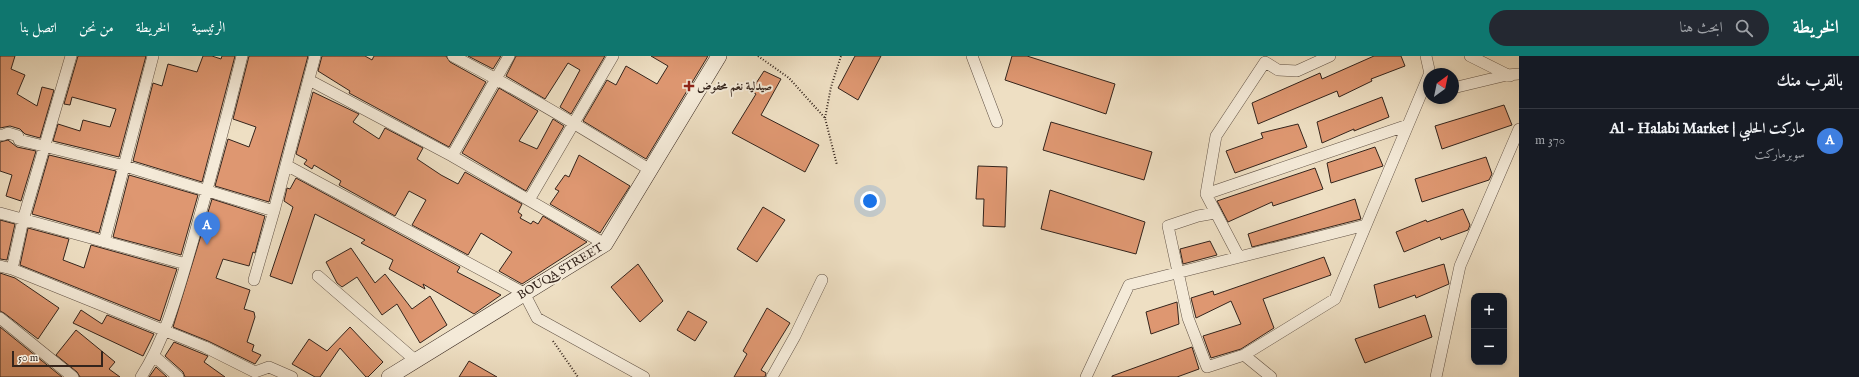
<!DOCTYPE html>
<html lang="ar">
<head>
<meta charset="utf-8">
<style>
  :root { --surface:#171b24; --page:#242831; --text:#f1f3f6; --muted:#9ea1a6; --line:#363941; --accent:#0f766e }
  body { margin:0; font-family:"IM FELL English",Amiri,serif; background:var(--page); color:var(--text); direction:rtl }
  .controls { position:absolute; right:12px; bottom:12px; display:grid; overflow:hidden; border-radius:8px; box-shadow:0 2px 6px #0003 }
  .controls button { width:36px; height:36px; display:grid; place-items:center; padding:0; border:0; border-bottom:1px solid var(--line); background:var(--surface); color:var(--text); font:20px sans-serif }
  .compass { position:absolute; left:1423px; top:12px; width:36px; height:36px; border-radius:50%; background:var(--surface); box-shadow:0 2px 6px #0003; rotate:33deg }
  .scale { position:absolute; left:12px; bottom:10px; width:91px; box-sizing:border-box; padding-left:4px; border:2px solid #34241c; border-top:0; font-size:11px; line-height:14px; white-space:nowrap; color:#34241c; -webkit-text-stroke:3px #f4ead8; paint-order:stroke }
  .you { position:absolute; left:870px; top:145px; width:14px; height:14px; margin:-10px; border:3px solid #fff; border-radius:50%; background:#1a73e8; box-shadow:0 0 0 6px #1a73e833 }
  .badge { display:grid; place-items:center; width:26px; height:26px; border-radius:50%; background:var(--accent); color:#fff; font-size:13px; font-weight:700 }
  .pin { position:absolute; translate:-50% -33px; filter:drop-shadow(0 1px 2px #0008) }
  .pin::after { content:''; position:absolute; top:21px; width:14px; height:12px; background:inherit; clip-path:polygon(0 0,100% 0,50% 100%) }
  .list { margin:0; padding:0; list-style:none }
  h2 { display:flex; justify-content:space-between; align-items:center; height:52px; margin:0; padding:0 16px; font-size:17px }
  h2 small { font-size:13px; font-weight:400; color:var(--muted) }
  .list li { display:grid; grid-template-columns:26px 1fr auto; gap:12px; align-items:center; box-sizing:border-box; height:64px; padding:0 16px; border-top:1px solid var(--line) }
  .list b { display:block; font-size:15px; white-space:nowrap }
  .list p { margin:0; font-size:13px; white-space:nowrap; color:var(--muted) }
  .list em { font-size:13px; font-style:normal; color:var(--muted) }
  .icon { flex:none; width:22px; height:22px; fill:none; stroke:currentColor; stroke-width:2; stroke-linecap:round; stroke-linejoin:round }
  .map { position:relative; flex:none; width:1519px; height:321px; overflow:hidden; direction:ltr }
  header { display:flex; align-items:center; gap:24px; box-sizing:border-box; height:56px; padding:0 20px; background:var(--accent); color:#fff }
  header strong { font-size:19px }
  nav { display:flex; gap:22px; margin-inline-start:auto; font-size:14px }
  .search { width:280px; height:36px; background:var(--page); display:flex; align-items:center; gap:10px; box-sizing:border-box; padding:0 14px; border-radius:22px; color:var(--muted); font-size:15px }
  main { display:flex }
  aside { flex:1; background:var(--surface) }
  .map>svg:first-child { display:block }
  .building { fill:#de9771; stroke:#34241c }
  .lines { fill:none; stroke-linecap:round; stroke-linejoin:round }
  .street-casing { stroke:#625346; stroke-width:12 }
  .secondary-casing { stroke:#34241c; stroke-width:16 }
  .path { stroke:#34241c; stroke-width:2; stroke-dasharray:1 2; stroke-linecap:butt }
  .street { stroke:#f4ead8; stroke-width:11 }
  .secondary { stroke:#f4ead8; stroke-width:15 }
  .poi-dot { fill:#8f2418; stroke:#f4ead8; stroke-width:1.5 }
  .labels { text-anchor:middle; stroke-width:4; stroke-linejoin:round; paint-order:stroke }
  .poi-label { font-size:12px; font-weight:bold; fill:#34241c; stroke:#f4ead8; text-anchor:start }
  .street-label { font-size:12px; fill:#34241c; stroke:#f4ead8 }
</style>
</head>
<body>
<header>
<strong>الخريطة</strong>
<div class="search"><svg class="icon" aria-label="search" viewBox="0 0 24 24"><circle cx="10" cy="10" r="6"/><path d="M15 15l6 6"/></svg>ابحث هنا</div>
<nav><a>الرئيسية</a><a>الخريطة</a><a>من نحن</a><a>اتصل بنا</a></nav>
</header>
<main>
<aside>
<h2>بالقرب منك<small></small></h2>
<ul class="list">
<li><span class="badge" style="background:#3f7fe0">A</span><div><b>ماركت الحلبي | Al - Halabi Market</b><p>سوبرماركت</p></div><em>370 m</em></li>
</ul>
</aside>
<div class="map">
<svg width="1519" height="321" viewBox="0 0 1519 321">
  <rect width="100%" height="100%" fill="#eedfc3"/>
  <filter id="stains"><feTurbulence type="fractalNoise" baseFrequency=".005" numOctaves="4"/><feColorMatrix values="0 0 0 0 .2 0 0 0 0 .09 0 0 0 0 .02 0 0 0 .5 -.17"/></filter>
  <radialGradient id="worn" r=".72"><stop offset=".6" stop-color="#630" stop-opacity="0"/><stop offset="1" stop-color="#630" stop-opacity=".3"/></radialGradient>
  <path class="building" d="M0,0H15L11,13L25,19L17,38L37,50L42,31L54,34L40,82L25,78L20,73L10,70L0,72Z
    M78,0H146L119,101L53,85L58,68L80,75L83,64L110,71L116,53L72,41L70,49L64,48Z
    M203,0H212L221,3L222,0H235L202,126L133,105L153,27L162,30L168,8L197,16Z
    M249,0H308L269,146L215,130L228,83L249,91L256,71L233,63Z
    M322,0H365L372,4L374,0H446L450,6L486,26L449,91L349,37L350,35L318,15Z
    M468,0H501L493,13Z
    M516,0H605L571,58L560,51L580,14L568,7L545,43L506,20Z
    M651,0H708L646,103L583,65L607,24L616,29L626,10L657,28L668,10Z
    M855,0H881L858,44L838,32Z
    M1012,0H1027L1115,28L1106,58L1005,24Z
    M1374,0H1401L1405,10L1371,23L1372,25L1339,41L1337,35L1258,68L1252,47L1320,17L1322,23Z
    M764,15L781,23L761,59L819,89L805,116L732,77L756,38L751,35Z
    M499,32L538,55L519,85L537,93L553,63L564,70L526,135L462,97Z
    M313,36L359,58L353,66L379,83L385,72L423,92L417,103L441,119L458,128L465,116L522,148L518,156L522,159L520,162L531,168L533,165L538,168L543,160L587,186L522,228L499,215L512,196L481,177L468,199L412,169L426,144L409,135L395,160L339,129L341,125L314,109L312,113L304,108L307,104L296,98Z
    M1382,41L1389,61L1354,75V73L1322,87L1317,66Z
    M1504,49L1512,69L1442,93L1435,70Z
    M1051,66L1152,96L1144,124L1043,94Z
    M1298,68L1307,91L1235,117L1226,95L1263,82L1261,77Z
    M8,84L17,91L36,95L21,145L6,140L12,119L0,115V86Z
    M1375,91L1383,110L1331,127L1327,107Z
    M49,99L116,115L99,177L32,158Z
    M579,99L630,130L600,177L550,148L559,135L555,133L565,119L569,121Z
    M1486,101L1492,118L1489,124L1422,146L1415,123Z
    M978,110L1007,111L1005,171L983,170L984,143H976Z
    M1315,112L1323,133L1273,150L1272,146L1228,166L1217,145Z
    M129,119L198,139L181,199L113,181Z
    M296,122L460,211L457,216L501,239L474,258L423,228L425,233L389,213L393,204L361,187L365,184L315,158L292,228L270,220L293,151L284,145L287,132L290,133Z
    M1050,134L1145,166L1136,198L1041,173Z
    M212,143L265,160L255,197L253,196L249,210L223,203L216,222L250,234L244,253L254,256L255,261L247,286L254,289L252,295L261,299L255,308L208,285L173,271Z
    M1355,143L1361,163L1252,191L1248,178Z
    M763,151L785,164L757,206L737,193Z
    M1463,153L1470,169L1468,174L1441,184L1440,181L1404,196L1396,176L1426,164L1427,166Z
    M0,164L15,168L7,204L0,203Z
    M28,172L69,183L63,204L84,212L91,189L177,213L160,265L20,209Z
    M1210,185L1217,199L1183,208L1180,193Z
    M351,192L375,227L385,218L412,253L430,240L447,269L420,287L397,248L382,259L357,221L342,231L337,227L326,206Z
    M1324,201L1331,219L1263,243L1274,272L1241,293L1211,302L1203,280L1241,268L1231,245L1196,262L1191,242L1213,235L1214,239Z
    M638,208L663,245L640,266L611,231Z
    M1444,208L1449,228L1416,242L1415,239L1379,252L1374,229Z
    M0,217L15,222L59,252L38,283L4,257L0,255Z
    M1177,246L1179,268L1151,278L1146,256Z
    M767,252L790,267L761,314L766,317L765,321H734L747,298L743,295Z
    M81,254L102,268L107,259L154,278L143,300L73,267Z
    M688,255L707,266L695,285L677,274Z
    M1425,259L1432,281L1365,307L1355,283Z
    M0,271L62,321H0Z
    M350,271L383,306L368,321H366L340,292L320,321H315L292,308L309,283L327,295Z
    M76,274L115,306L109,313L120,321H80L77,316L56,299Z
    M174,286L208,300L204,306L225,321H185L183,316L165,300Z
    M1192,291L1199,313L1177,321H1112V320Z
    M469,305L497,321H459Z
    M156,311L167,321H149Z"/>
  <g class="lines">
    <g class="street-casing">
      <path id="street" d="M453,0C521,35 586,74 650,114
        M972,0L997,66
        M1426,0L1430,18
        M1470,0L1510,20
        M309,24L452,100L605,188
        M1453,32L1507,19L1519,18
        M0,79H3L8,77L18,80L19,84L125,110L274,155
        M452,100L509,0
        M286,109L524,237L537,262L644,321
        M1206,138L1408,69
        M529,144L613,0
        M0,157L186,208
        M1215,157L1198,160L1168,170L1188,262L1207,311L1244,299
        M104,186L153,0
        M1239,201L1206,138L1216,80L1265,6L1278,14L1297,15L1330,0
        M0,210L12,213L205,291L255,316L269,311L292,321
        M12,213L23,164L71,0
        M318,220L415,304
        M254,224L274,155L315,0
        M0,262L73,321
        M154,300L178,321
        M141,321C166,282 178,235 191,191C209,128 226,64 242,0
        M772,321L795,280L822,224
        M1086,321L1129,229L1366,169
        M1271,321L1244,299L1335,243L1429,19
        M1436,321L1460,210L1519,73"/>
    </g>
    <g class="secondary-casing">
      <path id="secondary" d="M389,321L605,188L719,0"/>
    </g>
    <path class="path" d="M758,0L789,22L825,62L837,109
      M825,62L831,31L841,0
      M553,285L578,321"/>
    <use href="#street" class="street"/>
    <use href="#secondary" class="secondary"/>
  </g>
  <path class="poi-dot" d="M687 24h4v4h4v4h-4v4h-4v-4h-4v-4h4z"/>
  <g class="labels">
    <g class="poi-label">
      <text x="697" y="34">صيدلية نغم محفوض</text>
    </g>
    <g class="street-label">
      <text transform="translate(560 215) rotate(-31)" y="4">BOUQA STREET</text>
    </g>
  </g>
  <rect width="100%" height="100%" filter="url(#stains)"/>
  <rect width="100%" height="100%" fill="url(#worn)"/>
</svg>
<div class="controls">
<button>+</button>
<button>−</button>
</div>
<svg class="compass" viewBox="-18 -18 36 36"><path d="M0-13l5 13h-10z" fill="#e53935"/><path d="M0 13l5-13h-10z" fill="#9ea1a6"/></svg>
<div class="scale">50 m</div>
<div class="you"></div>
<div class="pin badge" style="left:207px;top:189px;background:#3f7fe0">A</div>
</div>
</main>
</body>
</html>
